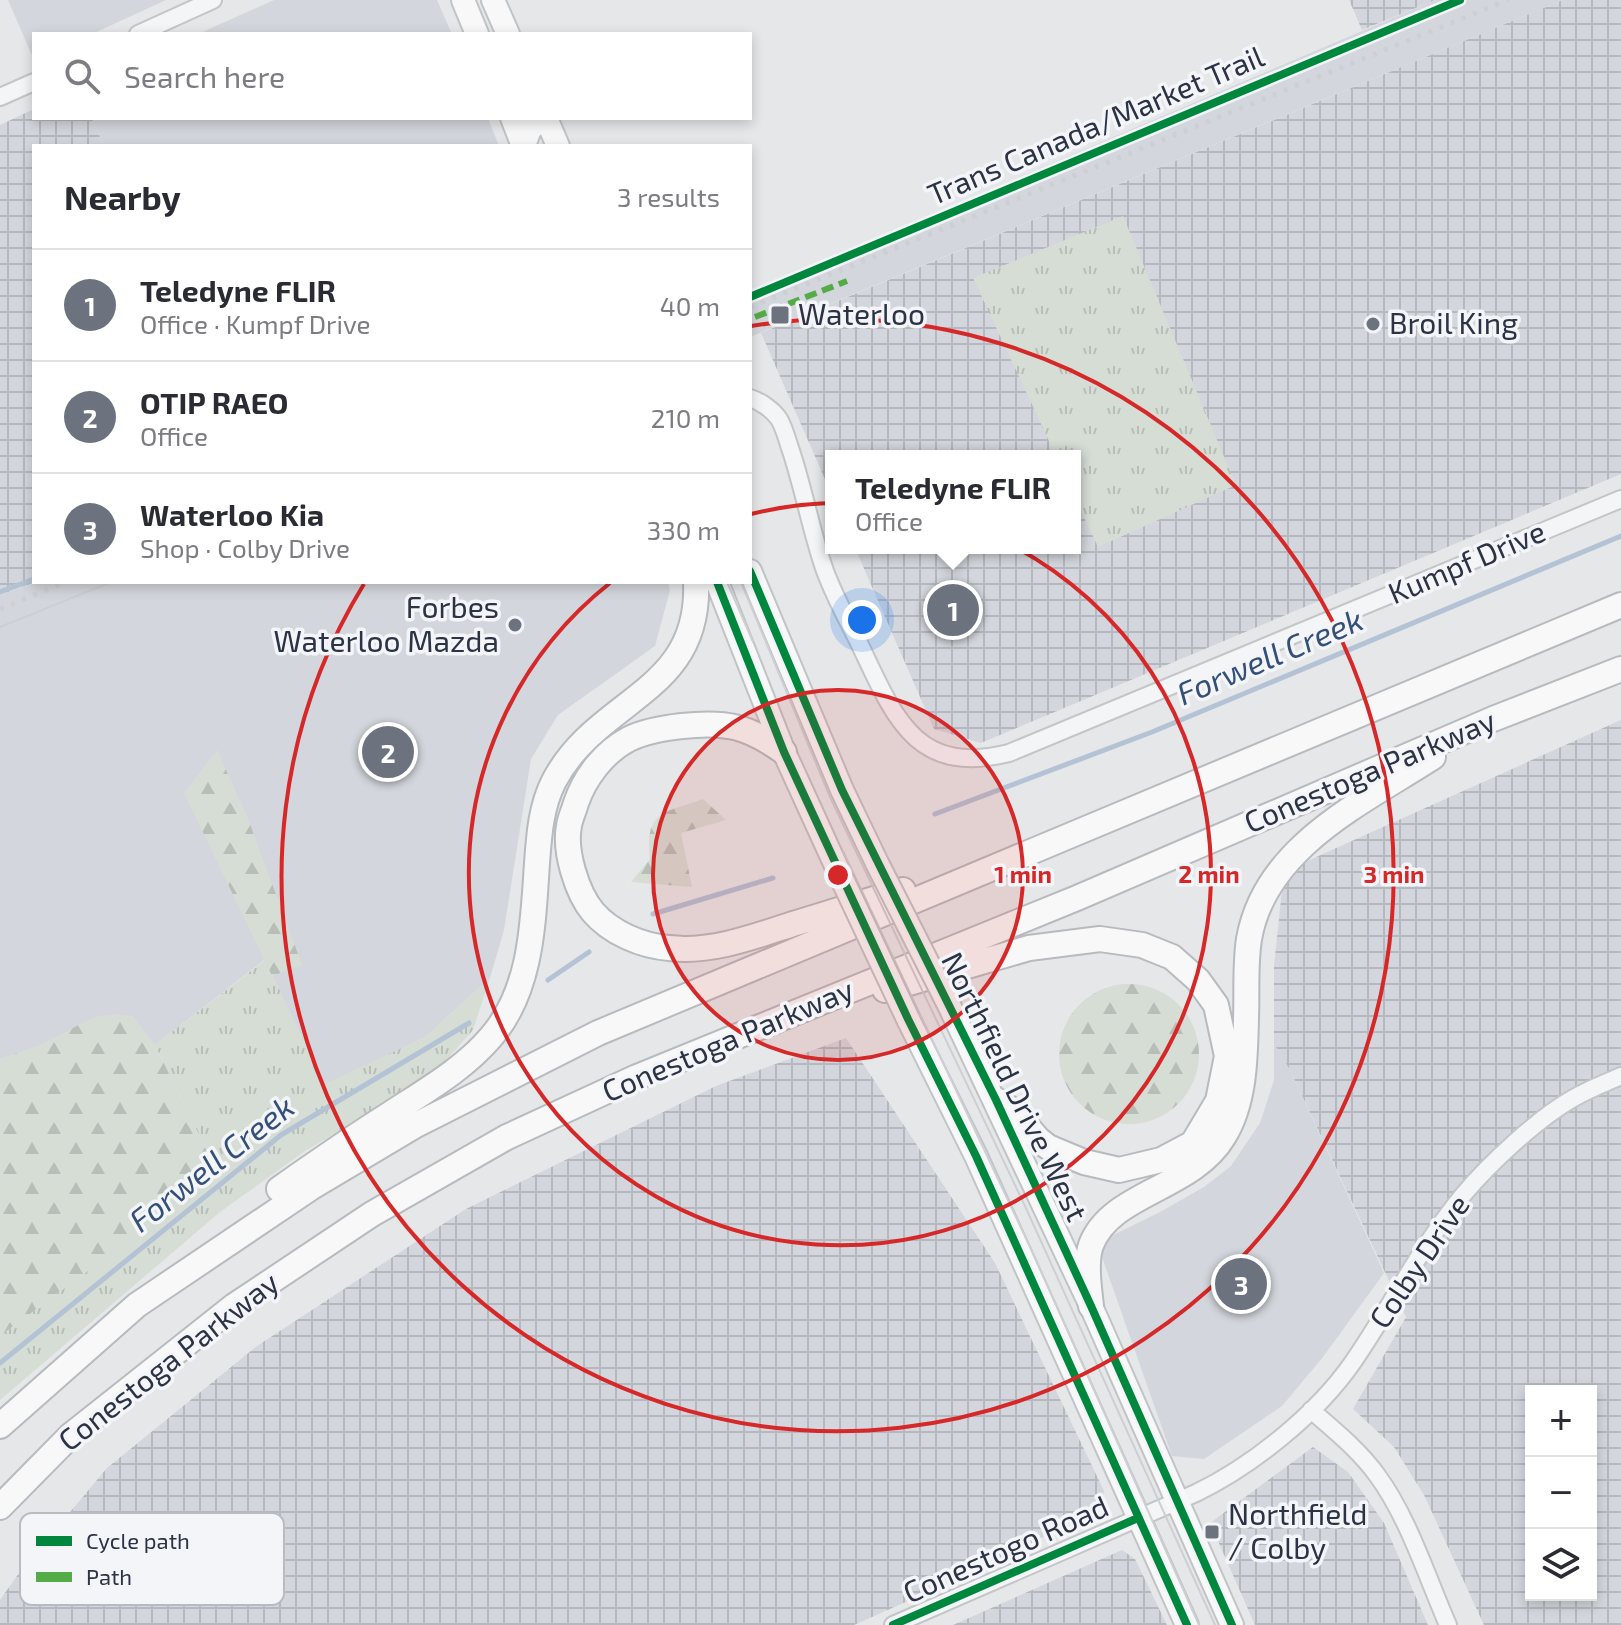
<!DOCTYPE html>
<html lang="en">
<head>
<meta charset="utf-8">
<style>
  :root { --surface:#fff; --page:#f2f2f3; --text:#2b2b33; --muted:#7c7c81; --line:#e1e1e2; --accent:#6c727e }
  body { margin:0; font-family:"Exo 2",sans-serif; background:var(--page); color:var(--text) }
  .controls { position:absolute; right:24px; bottom:24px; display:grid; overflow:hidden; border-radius:0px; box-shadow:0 4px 12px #0003 }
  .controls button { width:72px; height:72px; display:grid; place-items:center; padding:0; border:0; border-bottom:2px solid var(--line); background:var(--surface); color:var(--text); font:40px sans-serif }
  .you { position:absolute; left:862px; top:620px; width:28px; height:28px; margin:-20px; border:6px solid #fff; border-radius:50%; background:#1a73e8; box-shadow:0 0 0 12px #1a73e833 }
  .badge { display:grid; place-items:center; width:52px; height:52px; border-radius:50%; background:var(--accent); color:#fff; font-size:26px; font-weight:700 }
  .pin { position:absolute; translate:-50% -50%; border:4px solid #fff; box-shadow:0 2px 8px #0006 }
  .popup { position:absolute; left:825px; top:450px; width:256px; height:104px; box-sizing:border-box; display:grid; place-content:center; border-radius:0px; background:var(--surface); filter:drop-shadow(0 2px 6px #0005); font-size:26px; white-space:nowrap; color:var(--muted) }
  .popup b { font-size:30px; color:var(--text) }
  .popup::after { content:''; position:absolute; left:50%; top:100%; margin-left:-16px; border:16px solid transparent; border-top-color:var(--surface) }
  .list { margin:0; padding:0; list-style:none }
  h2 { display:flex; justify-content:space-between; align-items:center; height:104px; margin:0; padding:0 32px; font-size:34px }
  h2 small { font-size:26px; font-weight:400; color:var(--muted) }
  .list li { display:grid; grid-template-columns:52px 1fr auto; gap:24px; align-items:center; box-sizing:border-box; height:112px; padding:0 32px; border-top:2px solid var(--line) }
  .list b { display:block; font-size:30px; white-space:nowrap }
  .list p { margin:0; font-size:26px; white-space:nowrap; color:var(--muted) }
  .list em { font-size:26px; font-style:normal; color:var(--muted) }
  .icon { flex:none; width:44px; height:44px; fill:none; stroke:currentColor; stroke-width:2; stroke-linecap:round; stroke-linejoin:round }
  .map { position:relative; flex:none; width:1621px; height:1625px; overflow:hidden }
  .search { position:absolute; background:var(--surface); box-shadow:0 4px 12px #0003; left:32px; top:32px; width:720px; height:88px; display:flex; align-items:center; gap:20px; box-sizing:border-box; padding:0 28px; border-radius:0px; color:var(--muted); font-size:30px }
  .panel { position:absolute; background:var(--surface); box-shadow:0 4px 12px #0003; left:32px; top:144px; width:720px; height:440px; border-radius:0px }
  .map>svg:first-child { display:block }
  .built { fill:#d3d6dc }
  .industrial { fill:url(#industrial-grid); fill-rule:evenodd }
  .grass { fill:url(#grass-tufts) }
  .forest { fill:url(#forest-firs) }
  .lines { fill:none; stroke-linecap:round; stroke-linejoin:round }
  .stream { stroke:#b3c2d4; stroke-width:5 }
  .minor-casing { stroke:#c3c5c7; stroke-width:20 }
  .major-casing { stroke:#c1c4c7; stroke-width:26 }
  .highway-casing { stroke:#b7babe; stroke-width:28 }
  .minor { stroke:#f4f5f7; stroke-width:16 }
  .major { stroke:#f8f8f8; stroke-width:22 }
  .highway { stroke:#f8f8f8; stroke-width:24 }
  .tram { stroke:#cdcfd2; stroke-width:2 }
  .rail { stroke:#cdcfd2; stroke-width:5; stroke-dasharray:4 8; stroke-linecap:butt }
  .major-bridge-casing { stroke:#c1c4c7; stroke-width:26; stroke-linecap:butt }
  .major-bridge { stroke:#f8f8f8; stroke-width:22 }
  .quiet { stroke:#54ac47; stroke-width:6; stroke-dasharray:12 6; stroke-linecap:butt }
  .cycleway-casing { stroke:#f3f5f9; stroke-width:13 }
  .cycleway { stroke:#00873e; stroke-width:8 }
  .ring { fill:none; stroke:#d62828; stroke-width:4 }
  .poi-dot { fill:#6c727e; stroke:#f3f5f9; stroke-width:3 }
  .labels { text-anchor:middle; stroke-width:7; stroke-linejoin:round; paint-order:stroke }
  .street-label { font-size:30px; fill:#2b3344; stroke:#f3f5f9 }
  .poi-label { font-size:30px; fill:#2b3344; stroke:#f3f5f9; text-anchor:start }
  .water-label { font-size:32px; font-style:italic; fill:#345079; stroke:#f3f5f9 }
  .key { fill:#f3f5f9; stroke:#b7bbc3; stroke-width:2 }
  .key-label { font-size:22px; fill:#2b3344 }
  .centre { fill:#d62828; stroke:#f3f5f9; stroke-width:4 }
  .ring-label { font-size:24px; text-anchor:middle; font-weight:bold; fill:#d62828; stroke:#f3f5f9; stroke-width:7; stroke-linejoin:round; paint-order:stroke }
</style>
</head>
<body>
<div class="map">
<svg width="1621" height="1625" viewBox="0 0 1621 1625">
  <defs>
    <pattern id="industrial-grid" width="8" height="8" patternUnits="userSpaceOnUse" patternTransform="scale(2)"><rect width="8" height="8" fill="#d3d6dc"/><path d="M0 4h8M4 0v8" fill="none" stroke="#b5b8be"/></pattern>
    <pattern id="grass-tufts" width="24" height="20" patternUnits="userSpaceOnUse" patternTransform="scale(2)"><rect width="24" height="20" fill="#d5ddd5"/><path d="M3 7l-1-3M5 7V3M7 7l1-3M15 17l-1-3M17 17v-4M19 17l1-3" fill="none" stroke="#b7beb8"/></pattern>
    <pattern id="forest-firs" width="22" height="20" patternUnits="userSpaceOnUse" patternTransform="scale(2)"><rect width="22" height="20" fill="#d5ddd5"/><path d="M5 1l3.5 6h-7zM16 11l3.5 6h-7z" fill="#b7beb8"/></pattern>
  </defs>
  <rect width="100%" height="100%" fill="#e5e7e9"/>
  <path class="built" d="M8,0H166L92,34H34V60Z
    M274,0H437L452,34H198Z
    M1435,0H1563L750,337V292Z
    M92,118H488L499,146H104Z
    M36,582H668L670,590L655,646L558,715L531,759L504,930L490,978L425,1037L325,1085L264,960L155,1045L133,1017L0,1059V595Z
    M1274,1044L1290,1070L1384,1273L1323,1357L1282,1406L1204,1459L1172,1456L1097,1243L1160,1212L1204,1187L1231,1166L1260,1123L1274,1080Z"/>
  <path class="industrial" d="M1349,0H1435L1362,30Z
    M1563,0H1621V474L981,743L934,729L855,548H1075V456H831V493L761,333Z
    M34,109V118H92L104,146H34V582H36L0,595V125Z
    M1621,720V1625H1484L1424,1495L1394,1447L1353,1409L1406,1317L1290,1070L1274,1044V966L1282,890L1305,862ZM1531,1391H1591V1595H1531Z
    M846,1038L995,1263L1104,1491L1101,1508L973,1572L854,1625H0V1600L19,1573L107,1468L257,1346L466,1209L716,1086Z
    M1313,1447L1348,1472L1384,1523L1428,1625H1255L1210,1523Z
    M1122,1550L1135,1559L1167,1625H953Z"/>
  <path class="grass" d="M1123,216L1236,485L1098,547L1075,498V456H1056L973,278Z
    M265,960L325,1084L425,1037L490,978L473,1030L439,1068L378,1108L305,1151L220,1212L0,1400V1336L218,1174L155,1045Z"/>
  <path class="forest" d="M217,750L247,816L302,965L272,976L184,793Z
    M703,799L726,820L681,833L692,887L631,882L650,859C644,811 664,813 703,799Z
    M1059 1054a70 70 0 1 1 140 0a70 70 0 1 1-140 0Z
    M115,1014L133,1016L155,1045L218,1174L0,1336V1059L40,1045L94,1017Z"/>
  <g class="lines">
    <path class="stream" d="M0,592L34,579
      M935,814L1152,732L1621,536
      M653,914L773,878
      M548,980L589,952
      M0,1363L281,1135L469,1023"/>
    <g class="minor-casing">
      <path id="minor" d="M138,34L213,0
        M0,97L34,82
        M750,398C760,401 773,410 779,419C784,427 787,439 790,448C803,486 810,526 823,565C832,593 848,620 861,647C895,719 917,776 1009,753L1621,499
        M1311,1410C1334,1430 1359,1450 1377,1475C1408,1517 1427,1577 1448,1625
        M893,1625L1196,1493C1252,1466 1317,1414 1353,1362C1391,1307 1420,1247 1463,1195C1489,1164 1537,1119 1572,1099C1587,1090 1605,1083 1621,1076"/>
    </g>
    <g class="major-casing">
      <path id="major" d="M463,0L477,34
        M493,0L508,34
        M512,118L523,146
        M546,118L558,146
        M524,146L530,129L544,118
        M750,571L842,790L877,863
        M717,582L784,752L842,879
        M948,1003L1091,1306L1232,1625
        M908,1019L976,1156L1187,1625"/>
    </g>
    <g class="highway-casing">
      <path id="highway" d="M784,752C748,726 726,721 682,726C664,728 645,731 629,739C604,752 585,777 576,803C574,811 570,818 569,826C564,851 577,893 593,912C611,933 642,946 669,948C711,953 753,937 793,924C830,913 867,901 903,890
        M885,990L1029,948L1100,939L1142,945L1172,957L1198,980L1216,1005L1227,1056L1218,1101L1193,1143L1161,1160L1119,1170L1084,1162L1048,1147L1038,1139L1015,1112L996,1100
        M279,1189C316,1163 352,1138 390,1114C425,1091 464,1069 491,1037C532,990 533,922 537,863C539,835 541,806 554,781C598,697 701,694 696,582
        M1091,1306C1089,1288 1085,1262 1091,1245C1111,1192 1192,1190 1224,1136C1245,1102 1245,1057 1246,1018C1247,992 1245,964 1249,939C1265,847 1362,803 1433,757
        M0,1426L137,1305L312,1187L416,1125L598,1033L1621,605
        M0,1507L70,1436L234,1306L372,1214L507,1137L637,1077L1077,898L1493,719L1621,669"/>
    </g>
    <use href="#minor" class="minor"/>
    <use href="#major" class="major"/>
    <use href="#highway" class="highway"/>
    <path class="tram" d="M727,582L753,642
      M741,582L830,797L1025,1206L1215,1625
      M0,627L111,582
      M843,851L1031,1249L1199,1625"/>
    <path class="rail" d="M750,307L1508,0
      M0,609L66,582"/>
    <g class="major-bridge-casing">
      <path id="major-bridge" d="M877,863L948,1003
        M842,879L908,1019"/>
    </g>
    <use href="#major-bridge" class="major-bridge"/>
    <path class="quiet" d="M755,317L847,281"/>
    <g class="cycleway-casing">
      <path id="cycleway" d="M750,297L1460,0
        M750,571L842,790L996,1100L1091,1306L1232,1625
        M717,582L784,752L908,1019L976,1156L1187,1625
        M893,1625L1138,1518"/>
    </g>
    <use href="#cycleway" class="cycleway"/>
  </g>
  <circle cx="838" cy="875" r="185" fill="#d62828" fill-opacity=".12"/>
  <g class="ring">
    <circle cx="838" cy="875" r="185"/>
    <path d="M751 514A371 371 0 1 1 610 583"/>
    <path d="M751 326A556 556 0 1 1 364 584"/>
  </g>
  <g class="poi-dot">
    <rect x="770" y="305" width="20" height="20" rx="4"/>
    <circle cx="1373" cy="324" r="8"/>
    <circle cx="515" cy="625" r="8"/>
    <rect x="1204" y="1524" width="16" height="16" rx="4"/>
  </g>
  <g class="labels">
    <g class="street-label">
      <text transform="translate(1096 126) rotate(-23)" y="10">Trans Canada/Market Trail</text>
      <text transform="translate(1467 563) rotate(-23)" y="10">Kumpf Drive</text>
      <text transform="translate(1370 772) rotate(-23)" y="10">Conestoga Parkway</text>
      <text transform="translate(728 1041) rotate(-23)" y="10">Conestoga Parkway</text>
      <text transform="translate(1014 1087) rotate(64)" y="10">Northfield Drive West</text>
      <text transform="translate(1420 1262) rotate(-56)" y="10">Colby Drive</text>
      <text transform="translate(169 1362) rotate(-38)" y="10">Conestoga Parkway</text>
      <text transform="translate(1006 1550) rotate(-24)" y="10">Conestogo Road</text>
    </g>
    <g class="poi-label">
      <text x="798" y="325">Waterloo</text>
      <text x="1389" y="334">Broil King</text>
      <text x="499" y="618" text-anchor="end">Forbes<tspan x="499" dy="34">Waterloo Mazda</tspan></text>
      <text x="1228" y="1525">Northfield<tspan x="1228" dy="34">/ Colby</tspan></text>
    </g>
    <g class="water-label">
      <text transform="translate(1270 657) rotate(-23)" y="11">Forwell Creek</text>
      <text transform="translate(212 1164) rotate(-38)" y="11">Forwell Creek</text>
    </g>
  </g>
  <rect x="20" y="1513" width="264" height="92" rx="12" class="key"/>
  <rect x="36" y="1536" width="36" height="10" fill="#00873e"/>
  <rect x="36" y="1572" width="36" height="10" fill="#54ac47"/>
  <g class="key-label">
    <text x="86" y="1549">Cycle path</text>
    <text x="86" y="1585">Path</text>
  </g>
  <circle cx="838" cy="875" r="12" class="centre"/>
  <g class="ring-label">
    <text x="1023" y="883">1 min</text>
    <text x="1209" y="883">2 min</text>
    <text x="1394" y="883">3 min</text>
  </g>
</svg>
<div class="controls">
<button>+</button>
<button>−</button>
<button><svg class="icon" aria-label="layers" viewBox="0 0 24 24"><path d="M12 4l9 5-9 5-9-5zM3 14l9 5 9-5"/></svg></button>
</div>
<div class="you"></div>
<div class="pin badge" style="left:953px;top:610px">1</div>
<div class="popup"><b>Teledyne FLIR</b>Office</div>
<div class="pin badge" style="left:388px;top:752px">2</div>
<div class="pin badge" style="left:1241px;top:1284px">3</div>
<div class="search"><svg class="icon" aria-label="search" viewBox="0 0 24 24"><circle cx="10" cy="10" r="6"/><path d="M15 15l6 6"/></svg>Search here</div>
<section class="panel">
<h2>Nearby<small>3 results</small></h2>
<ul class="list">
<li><span class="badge">1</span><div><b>Teledyne FLIR</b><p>Office · Kumpf Drive</p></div><em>40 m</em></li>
<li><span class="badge">2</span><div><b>OTIP RAEO</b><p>Office</p></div><em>210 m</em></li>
<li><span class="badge">3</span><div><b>Waterloo Kia</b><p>Shop · Colby Drive</p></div><em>330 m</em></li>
</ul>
</section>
</div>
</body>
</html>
